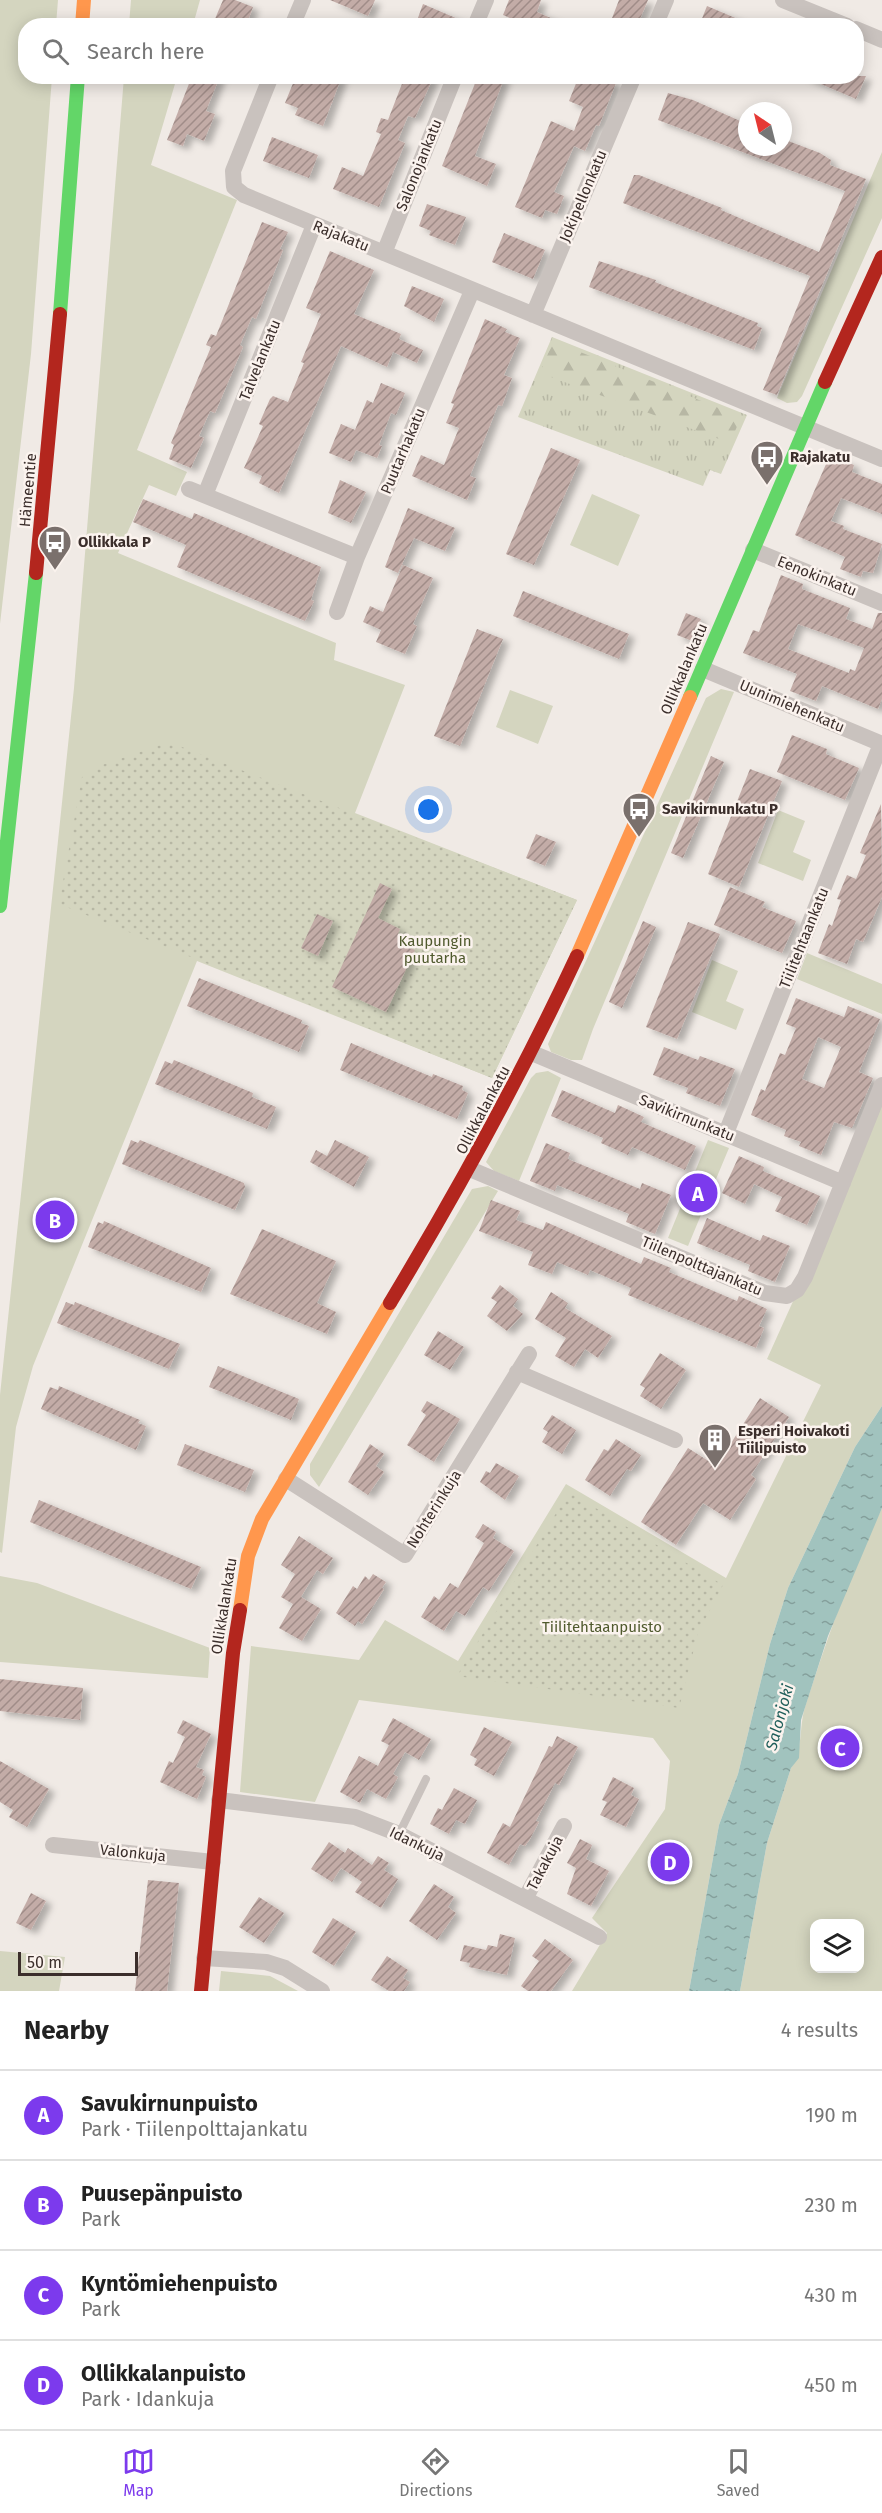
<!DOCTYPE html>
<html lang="en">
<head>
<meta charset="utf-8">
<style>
  :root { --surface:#fff; --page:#f6f6f6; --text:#222; --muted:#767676; --line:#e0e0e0; --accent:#7c3aed }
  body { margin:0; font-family:"Fira Sans",sans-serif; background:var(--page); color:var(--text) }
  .controls { position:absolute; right:18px; bottom:18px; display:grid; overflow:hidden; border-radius:12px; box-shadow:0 3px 15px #0003 }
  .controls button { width:54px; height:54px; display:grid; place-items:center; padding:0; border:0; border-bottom:2px solid var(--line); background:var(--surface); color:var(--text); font:30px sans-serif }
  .compass { position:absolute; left:738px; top:102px; width:54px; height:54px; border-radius:50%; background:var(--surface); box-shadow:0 3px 15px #0003; rotate:325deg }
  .scale { position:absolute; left:18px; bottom:15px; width:120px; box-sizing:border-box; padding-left:6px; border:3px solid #3b2e2b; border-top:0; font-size:16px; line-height:21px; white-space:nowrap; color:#3b2e2b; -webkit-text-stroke:4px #fbf3ee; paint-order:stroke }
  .you { position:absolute; left:429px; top:810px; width:21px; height:21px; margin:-15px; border:4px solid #fff; border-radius:50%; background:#1a73e8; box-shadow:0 0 0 9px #1a73e833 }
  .badge { display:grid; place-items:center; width:39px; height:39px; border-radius:50%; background:var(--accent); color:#fff; font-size:20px; font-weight:700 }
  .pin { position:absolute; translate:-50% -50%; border:3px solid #fff; box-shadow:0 2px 6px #0006 }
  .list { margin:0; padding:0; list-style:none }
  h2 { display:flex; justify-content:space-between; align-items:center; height:78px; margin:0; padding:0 24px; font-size:26px }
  h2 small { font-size:20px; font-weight:400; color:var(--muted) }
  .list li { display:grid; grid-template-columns:39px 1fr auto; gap:18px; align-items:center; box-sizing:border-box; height:90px; padding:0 24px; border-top:2px solid var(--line) }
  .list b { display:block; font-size:22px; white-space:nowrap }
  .list p { margin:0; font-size:20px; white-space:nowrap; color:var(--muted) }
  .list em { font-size:20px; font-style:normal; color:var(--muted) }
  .icon { flex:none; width:33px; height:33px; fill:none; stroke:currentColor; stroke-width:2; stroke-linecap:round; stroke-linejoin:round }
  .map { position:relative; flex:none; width:882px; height:1991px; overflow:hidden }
  .search { position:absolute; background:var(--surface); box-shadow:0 3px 15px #0003; left:18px; right:18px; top:18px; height:66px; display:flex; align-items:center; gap:15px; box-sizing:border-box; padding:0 21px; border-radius:24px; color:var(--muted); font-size:22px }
  .sheet { height:438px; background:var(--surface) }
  nav { display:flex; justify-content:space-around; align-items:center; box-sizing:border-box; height:84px; border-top:2px solid var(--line); background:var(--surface); font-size:16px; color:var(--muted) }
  nav a { display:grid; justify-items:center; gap:3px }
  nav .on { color:var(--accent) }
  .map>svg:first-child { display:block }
  .grass { fill:url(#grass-tufts) }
  .forest { fill:url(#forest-firs) }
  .park { fill:#d4d5bf; fill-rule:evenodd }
  .garden { fill:url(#garden-dots) }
  .water { fill:url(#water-ripples) }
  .building { fill:url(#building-hatch); fill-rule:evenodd; filter:url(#shadow) }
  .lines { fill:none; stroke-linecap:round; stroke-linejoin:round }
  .lane { stroke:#c9c2be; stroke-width:8 }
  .street { stroke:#c9c2be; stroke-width:16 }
  .fast { stroke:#63d668; stroke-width:14 }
  .slow { stroke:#ff974d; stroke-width:14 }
  .jam { stroke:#b3261e; stroke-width:14 }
  .labels { text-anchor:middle; stroke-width:5; stroke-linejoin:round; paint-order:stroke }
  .street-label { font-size:15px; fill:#3b2e2b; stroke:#fbf3ee }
  .poi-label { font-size:15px; font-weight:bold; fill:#3b2e2b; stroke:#fbf3ee; text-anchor:start }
  .park-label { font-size:15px; fill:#505a2e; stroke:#fbf3ee }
  .water-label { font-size:16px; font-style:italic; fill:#1f5e5a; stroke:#fbf3ee }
</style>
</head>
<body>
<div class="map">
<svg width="882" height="1991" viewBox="0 0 882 1991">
  <defs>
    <pattern id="grass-tufts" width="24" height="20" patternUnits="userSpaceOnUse" patternTransform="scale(1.5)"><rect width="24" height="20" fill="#d4d5bf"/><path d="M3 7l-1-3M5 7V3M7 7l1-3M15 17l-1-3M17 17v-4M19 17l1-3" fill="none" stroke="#b7b7a4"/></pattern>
    <pattern id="forest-firs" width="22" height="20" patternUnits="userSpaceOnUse" patternTransform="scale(1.5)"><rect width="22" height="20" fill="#d4d5bf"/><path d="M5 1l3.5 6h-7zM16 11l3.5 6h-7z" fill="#b7b7a4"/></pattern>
    <pattern id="garden-dots" width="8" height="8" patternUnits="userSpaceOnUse" patternTransform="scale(1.5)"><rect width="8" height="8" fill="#d4d5bf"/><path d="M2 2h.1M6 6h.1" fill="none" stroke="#b7b7a4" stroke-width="1.8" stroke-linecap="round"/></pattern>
    <pattern id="water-ripples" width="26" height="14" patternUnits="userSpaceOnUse" patternTransform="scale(1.5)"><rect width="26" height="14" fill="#a1c3be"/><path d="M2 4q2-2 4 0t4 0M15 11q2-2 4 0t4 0" fill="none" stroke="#849f9b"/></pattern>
    <pattern id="building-hatch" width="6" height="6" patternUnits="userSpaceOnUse" patternTransform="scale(1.5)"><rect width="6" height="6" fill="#c3aca7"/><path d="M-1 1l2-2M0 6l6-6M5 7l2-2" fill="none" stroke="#a08c88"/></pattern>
    <filter id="shadow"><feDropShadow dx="6" dy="4" stdDeviation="3" flood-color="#0004"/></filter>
  </defs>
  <rect width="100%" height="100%" fill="#f0eae5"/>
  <path class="grass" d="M552,337L747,415L721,474L710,470L703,486L518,417Z"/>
  <path class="forest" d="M553,341L741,417L730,443L540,373Z"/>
  <path class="park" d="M0,0H58L56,25L26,26V76L52,77L31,354L0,624Z
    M131,0H200L193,25H129Z
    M124,77H177L151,165L237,200L137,450L187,472L176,496L149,485L118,553L336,643L334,660L405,685L355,813L577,900L492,1078L197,961L33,1366L16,1427L2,1553L0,1552V1395L74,688Z
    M882,152V218L802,396L797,402L787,403L777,398Z
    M592,494L640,515L618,566L570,545Z
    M721,689L734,692L593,1029L582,1060H571L551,1052L548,1044L706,698Z
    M510,690L553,706L538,744L496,727Z
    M778,810L805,821L793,852L811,860L803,881L758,863Z
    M807,953L882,984V1014L797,979Z
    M712,960L738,971L726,1001L744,1009L736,1030L692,1012Z
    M548,1071L561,1078L519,1181L494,1171L486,1162L531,1078L536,1073Z
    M882,1104V1406L855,1447L788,1588L770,1644L738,1774L719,1825L689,1991H572L607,1933L592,1918L665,1809L670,1761L653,1738L359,1700L315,1802L240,1792L251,1646L359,1660L385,1620L458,1661L566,1484L726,1578L821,1385L767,1359Z
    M708,1140L729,1148L688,1246L668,1238Z
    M488,1186L498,1191L319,1487L310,1475V1464L472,1189Z
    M882,1508V1991H740L767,1843L791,1768C803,1753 799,1726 805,1707C827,1639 850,1572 882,1508ZM814,1924H860V1968H814Z
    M0,1576L37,1583L210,1648L208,1678L0,1662Z
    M0,1951L65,1957L59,1991H0Z
    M221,1971L270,1976L298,1991H219Z"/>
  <path class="garden" d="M169,742L577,900L492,1078L59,904L82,777L96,767Z
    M569,1492L723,1585L698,1633L679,1708L457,1676Z"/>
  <path class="water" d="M882,1406V1508L828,1636L801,1720L799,1758L791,1768L767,1843L740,1991H689L719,1825L738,1774L770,1644L788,1588L855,1447Z"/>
  <path class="building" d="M223,0H235L253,7L246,26H212Z
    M330,0H375L368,16Z
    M509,0H541L537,12L569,26H528L503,15Z
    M619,0H648L637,26H609Z
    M423,4L465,22V26H415Z
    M707,6L752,25V26H699Z
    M192,76H220L206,111L215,114L204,141L187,134L183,146L167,140Z
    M296,76H342L323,126L295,115L298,108L285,103Z
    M405,76H434L415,118L408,116L398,140L405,143L379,207L333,189L342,167L363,176L381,134L376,132L381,118L388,120Z
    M478,76H505L475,156L496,164L487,186L442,166Z
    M579,76H598L616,83L599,126L596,125L585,151L574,146L554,192L564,196L557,214L545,210L542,218L515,207L551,121L574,131L583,107L569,101Z
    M802,76H866L856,99Z
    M668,93L693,100L747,124V147H783V139L820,153L831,160L830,165L866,179L777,395L763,390L810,276L623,203L634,175H639L722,208L721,210L819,252L845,191L658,120Z
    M272,137L318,155L309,178L263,161Z
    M427,204L466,217L455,245L429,235L431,231L419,226Z
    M262,222L288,232L280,249L283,250L256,319L252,317L240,345L243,347L215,413L210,411L199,436L204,438L191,468L169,459L174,445L171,443L211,347L206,345L211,334L216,336Z
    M504,233L545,250L533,279L492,262Z
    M330,251L374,270L354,314L401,334L399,339L423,350L417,363L393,352L387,367L341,346L279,493L259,483L262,476L244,468L263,426L259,424L270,399L273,396L288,402L304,363L301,362L321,314L306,308Z
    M599,261L656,280L655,282L758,323L757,326L762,328L754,350L589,287Z
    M412,286L444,299L434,322L404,306Z
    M485,319L507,329L505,332L520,338L504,375L512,378L502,406L498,405L470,476L476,478L467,500L412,476L421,455L444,465L459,428L446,423L454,404L451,403Z
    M381,383L405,393L396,415L391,413L379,445L382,446L377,458L356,450L351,462L329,453L341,424L355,430L367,400L373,403Z
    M551,448L580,460L534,565L506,554Z
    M830,455L854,465L852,472L882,484V514L841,498L831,521L844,526L843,529L882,544L873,573L863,571L861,577L840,569L845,557L795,535Z
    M340,480L366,492L351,523L328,513Z
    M143,499L192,519L194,513L321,567L311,600L314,601L305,621L177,567L186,545L133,522Z
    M408,508L455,528L445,551L414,538L398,573L385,567Z
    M403,565L433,578L413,624L417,626L405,654L376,642L381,630L363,622L370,606L383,612Z
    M781,575L803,584L802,589L850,608L846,619L872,629L878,613H882V699L878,709L822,686L816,701L790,691L797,674L743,653L753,630L759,632ZM798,624L864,648L855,671L850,669L849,673L788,649Z
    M523,591L629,634L619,659L513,616Z
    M686,613L701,619L692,641L677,635Z
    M477,629L503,639L460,746L434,736Z
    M792,735L827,749L826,754L859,768L845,800L777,772Z
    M711,756L724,762L683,858L671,853Z
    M750,769L782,781L739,887L708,874Z
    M881,804L882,897L863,942L856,939L847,964L818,953L829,924L832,926L841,900L837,899L847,875L856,879L866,855L860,853Z
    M536,834L556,842L545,866L526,858Z
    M380,883L392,889L378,918L400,929L398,934L403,936L400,944L415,950L386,1012L332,987Z
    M730,887L765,902L762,907L796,921L782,953L714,925Z
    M317,914L333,921L318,956L301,948Z
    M643,921L656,927L622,1008L609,1002Z
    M688,922L720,934L677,1039L646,1027Z
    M199,978L302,1020L301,1023L309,1026L299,1052L187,1006Z
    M796,998L844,1017L848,1006L880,1019L859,1072L873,1078L852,1128L834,1122L821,1155L799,1146L801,1142L784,1136L786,1130L751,1115L761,1089L765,1091L780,1053L785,1055L796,1028L786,1024ZM818,1037L841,1047L824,1088L802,1079Z
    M351,1043L432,1077L433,1074L463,1086L462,1090L468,1093L457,1119L340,1070Z
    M664,1047L698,1060L700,1056L735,1069L720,1106L686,1093L688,1088L653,1075Z
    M174,1060L253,1093L252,1097L276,1107L267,1129L155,1084L165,1061L172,1064Z
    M562,1090L615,1113L618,1105L644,1117L641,1122L696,1146L685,1170L632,1147L628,1155L601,1143L603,1138L551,1116Z
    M131,1140L138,1143L140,1140L244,1183L245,1187L235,1210L122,1164Z
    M335,1140L369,1157L354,1187L310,1162L316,1150L327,1156Z
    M546,1143L570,1153L568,1159L640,1189L642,1183L671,1195L655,1234L626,1222L629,1214L557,1185L555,1191L530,1181Z
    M739,1156L764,1167L763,1171L820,1196L807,1225L775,1211L782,1197L754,1184L745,1204L722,1193Z
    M491,1200L520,1211L516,1220L543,1230L546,1222L641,1264L644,1257L671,1268L669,1272L737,1301L739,1296L767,1309L759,1326L764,1328L756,1348L628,1295L631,1288L590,1270L588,1275L557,1262L552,1274L528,1265L533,1252L479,1231Z
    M707,1218L760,1241L763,1235L790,1246L775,1282L748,1271L750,1265L697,1243Z
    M104,1221L211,1268L201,1292L88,1247L98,1222L103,1224Z
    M262,1229L336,1261L317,1303L336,1312L327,1334L230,1294Z
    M500,1285L518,1299L513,1306L523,1314L507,1331L487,1316L497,1302L491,1298Z
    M551,1292L568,1303L565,1308L612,1336L598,1358L585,1349L574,1367L555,1356L566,1338L535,1319Z
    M66,1302L74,1305L75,1302L180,1344L169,1369L57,1323Z
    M438,1331L464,1347L450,1370L424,1355Z
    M660,1353L686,1370L661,1409L640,1396L645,1388L640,1385Z
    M218,1366L299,1399L291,1420L209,1387Z
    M59,1386L140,1420L138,1423L146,1426L136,1450L41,1409L50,1387L58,1390Z
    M760,1398L789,1417L751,1475L756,1479L730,1520L703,1503L676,1545L641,1522L688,1448L710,1462L718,1450L724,1454Z
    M427,1401L460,1419L434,1462L407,1445L426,1415L421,1411Z
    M552,1415L576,1430L562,1454L542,1442L548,1432L543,1429Z
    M616,1439L641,1455L631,1471L627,1469L610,1496L585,1480L604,1449L608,1451Z
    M185,1444L254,1470L245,1492L177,1465Z
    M370,1444L384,1454L376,1466L384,1472L368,1495L348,1482Z
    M496,1463L519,1476L505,1500L480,1482L486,1471L490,1473Z
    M39,1500L201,1567L191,1589L30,1522Z
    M483,1524L496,1532L493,1538L514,1551L489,1591L483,1587L465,1616L456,1611L444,1631L421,1617L434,1596L439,1600L450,1583L458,1588L484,1543L475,1537Z
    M299,1536L333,1558L323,1574L317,1570L301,1597L321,1609L302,1641L279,1628L293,1604L281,1597L295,1574L281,1565Z
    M373,1574L386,1582L382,1588L384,1589L362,1624L358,1621L355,1626L336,1613L353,1586L357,1589L365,1576L369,1580Z
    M0,1679L83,1688L80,1720L0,1711Z
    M393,1718L431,1739L419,1760L405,1752L393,1774L398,1777L386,1799L367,1789L360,1803L340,1792L359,1756L378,1766L389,1745L381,1741Z
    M183,1720L211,1734L196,1767L204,1770L202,1775L206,1777L197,1799L160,1782L169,1761L173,1763L185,1737L177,1733Z
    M484,1727L512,1742L494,1776L474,1765L477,1759L470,1755Z
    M557,1736L578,1747L559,1785L555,1783L536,1821L539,1822L530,1839L525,1846L520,1844L509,1865L487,1853L503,1823L510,1827L549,1746L552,1747Z
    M0,1761L49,1789L27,1827L9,1817L13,1810L0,1802Z
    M613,1777L634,1788L631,1795L639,1799L626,1827L600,1815L607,1802L602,1800Z
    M454,1788L477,1800L465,1824L456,1820L449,1834L430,1824L438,1808L442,1810Z
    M580,1839L592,1845L586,1859L609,1871L591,1906L567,1894L576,1868L567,1863Z
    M329,1842L345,1853L348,1848L372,1865L378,1856L389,1863L384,1870L398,1879L381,1908L355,1892L362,1882L341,1868L332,1882L311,1869Z
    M148,1880L179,1883L167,1991H135Z
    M434,1884L454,1897L448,1907L456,1913L437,1940L409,1921Z
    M31,1893L46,1901L31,1930L16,1923Z
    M259,1897L284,1913L264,1943L239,1927Z
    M333,1918L356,1932L334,1966L312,1952Z
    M500,1934L515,1938L507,1975L469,1967L470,1963L460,1961L464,1945L486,1950L488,1945L497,1947Z
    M545,1939L573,1960L551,1991H528L521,1986L539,1961L532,1956Z
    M387,1956L408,1970L403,1978L410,1982L404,1991H389L371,1980Z"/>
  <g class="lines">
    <path class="lane" d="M399,1834L426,1779"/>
    <path class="street" d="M783,0L847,26
      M292,26L303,0
      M475,26L486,0
      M655,26L666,0
      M856,29L882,40
      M271,76L233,171L234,187L244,195L882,459
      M384,253L455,76
      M533,315L634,76
      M189,489L357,557
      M205,495L314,225
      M753,550L882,603
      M337,612L357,557L472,291
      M703,669L882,744
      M532,1053L843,1183
      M726,1133L881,744
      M470,1169L765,1293L787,1296L797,1290L805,1277L882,1085
      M517,1372L675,1440
      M286,1479L405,1555L529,1354
      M219,1800L355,1817L399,1834L599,1937
      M53,1845L213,1862
      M525,1899L564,1826
      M204,1958L266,1962L285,1968L322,1991"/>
    <path class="fast" d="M60,314L78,76
      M690,697L825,382
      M0,906L36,573"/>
    <path class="slow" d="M82,26L84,0
      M577,956L690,697
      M240,1610L248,1556L262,1519L390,1303"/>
    <path class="jam" d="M825,382L882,257
      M36,573L60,314
      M390,1303C458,1190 521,1076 577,956
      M201,1991L233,1653L240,1610"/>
  </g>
  <defs>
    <g id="bus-pin" transform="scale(1.725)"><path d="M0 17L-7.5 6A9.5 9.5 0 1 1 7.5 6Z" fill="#7a706c" stroke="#fbf3ee"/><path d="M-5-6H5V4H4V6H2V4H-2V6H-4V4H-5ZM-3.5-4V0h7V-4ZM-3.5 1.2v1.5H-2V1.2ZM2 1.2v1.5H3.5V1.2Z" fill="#fff"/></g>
    <g id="building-pin" transform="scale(1.725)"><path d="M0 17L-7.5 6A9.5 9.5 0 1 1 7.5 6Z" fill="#7a706c" stroke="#fbf3ee"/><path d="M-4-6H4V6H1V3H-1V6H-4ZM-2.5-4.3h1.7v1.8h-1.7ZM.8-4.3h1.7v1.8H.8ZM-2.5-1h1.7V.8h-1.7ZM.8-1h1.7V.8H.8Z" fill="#fff"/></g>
  </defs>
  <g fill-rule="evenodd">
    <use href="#bus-pin" x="767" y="457"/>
    <use href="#bus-pin" x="55" y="542"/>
    <use href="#bus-pin" x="639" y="809"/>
    <use href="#building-pin" x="715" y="1440"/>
  </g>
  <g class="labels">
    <g class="street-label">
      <text transform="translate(419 165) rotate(-68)" y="5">Salonojankatu</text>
      <text transform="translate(583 196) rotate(-67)" y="5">Jokipellonkatu</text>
      <text transform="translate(341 236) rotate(22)" y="5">Rajakatu</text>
      <text transform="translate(260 360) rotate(-68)" y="5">Talvelankatu</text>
      <text transform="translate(403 451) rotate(-67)" y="5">Puutarhakatu</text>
      <text transform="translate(28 490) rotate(-85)" y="5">Hämeentie</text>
      <text transform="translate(817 576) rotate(22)" y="5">Eenokinkatu</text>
      <text transform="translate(684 669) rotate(-67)" y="5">Ollikkalankatu</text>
      <text transform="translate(792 706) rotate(23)" y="5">Uunimiehenkatu</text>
      <text transform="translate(804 938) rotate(-68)" y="5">Tiilitehtaankatu</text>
      <text transform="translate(483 1110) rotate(-62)" y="5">Ollikkalankatu</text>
      <text transform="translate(687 1118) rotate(22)" y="5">Savikirnunkatu</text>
      <text transform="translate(702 1266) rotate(23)" y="5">Tiilenpolttajankatu</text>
      <text transform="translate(434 1509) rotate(-58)" y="5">Nohterinkuja</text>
      <text transform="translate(224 1606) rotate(-81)" y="5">Ollikkalankatu</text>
      <text transform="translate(417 1844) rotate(26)" y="5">Idankuja</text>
      <text transform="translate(133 1853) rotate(6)" y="5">Valonkuja</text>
      <text transform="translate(545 1863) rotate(-62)" y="5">Takakuja</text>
    </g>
    <g class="poi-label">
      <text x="790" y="462">Rajakatu</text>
      <text x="78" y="547">Ollikkala P</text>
      <text x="662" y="814">Savikirnunkatu P</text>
      <text x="738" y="1436">Esperi Hoivakoti<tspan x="738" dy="17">Tiilipuisto</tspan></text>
    </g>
    <g class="park-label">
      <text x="435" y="946">Kaupungin<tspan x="435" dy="17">puutarha</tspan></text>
      <text x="602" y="1632">Tiilitehtaanpuisto</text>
    </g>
    <g class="water-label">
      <text transform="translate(779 1717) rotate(-75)" y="6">Salonjoki</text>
    </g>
  </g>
</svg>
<div class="controls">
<button><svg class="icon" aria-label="layers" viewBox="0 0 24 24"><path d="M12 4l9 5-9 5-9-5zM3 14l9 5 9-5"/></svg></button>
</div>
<svg class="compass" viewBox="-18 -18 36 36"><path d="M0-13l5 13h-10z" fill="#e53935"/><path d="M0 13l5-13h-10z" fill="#767676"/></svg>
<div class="scale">50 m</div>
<div class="you"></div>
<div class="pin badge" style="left:698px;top:1193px">A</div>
<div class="pin badge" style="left:55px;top:1220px">B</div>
<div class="pin badge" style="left:840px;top:1748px">C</div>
<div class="pin badge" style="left:670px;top:1862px">D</div>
<div class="search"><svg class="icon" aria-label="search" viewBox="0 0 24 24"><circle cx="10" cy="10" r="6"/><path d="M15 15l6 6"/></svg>Search here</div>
</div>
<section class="sheet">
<h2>Nearby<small>4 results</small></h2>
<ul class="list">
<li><span class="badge">A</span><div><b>Savukirnunpuisto</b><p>Park · Tiilenpolttajankatu</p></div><em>190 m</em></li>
<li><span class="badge">B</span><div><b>Puusepänpuisto</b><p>Park</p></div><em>230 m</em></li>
<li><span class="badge">C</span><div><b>Kyntömiehenpuisto</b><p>Park</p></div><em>430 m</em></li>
<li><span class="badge">D</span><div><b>Ollikkalanpuisto</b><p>Park · Idankuja</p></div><em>450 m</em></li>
</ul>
</section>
<nav>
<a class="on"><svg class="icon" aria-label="map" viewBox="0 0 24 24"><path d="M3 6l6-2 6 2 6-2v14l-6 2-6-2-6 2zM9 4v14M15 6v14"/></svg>Map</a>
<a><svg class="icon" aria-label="directions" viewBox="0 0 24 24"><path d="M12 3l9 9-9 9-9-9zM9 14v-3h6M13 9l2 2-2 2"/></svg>Directions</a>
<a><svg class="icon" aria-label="saved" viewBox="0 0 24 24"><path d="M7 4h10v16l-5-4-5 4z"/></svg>Saved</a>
</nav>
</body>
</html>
